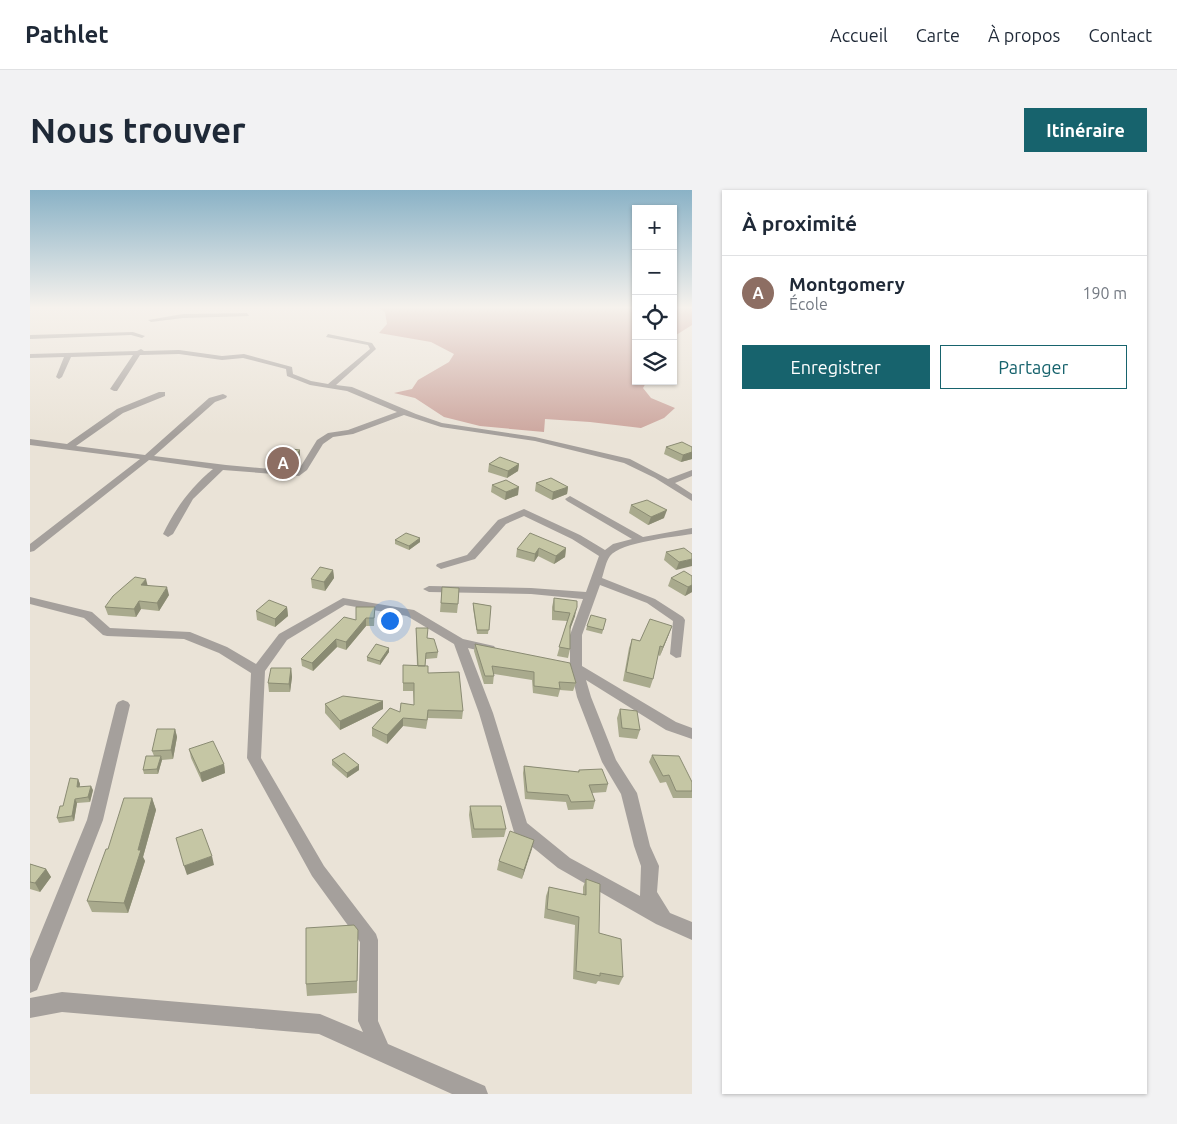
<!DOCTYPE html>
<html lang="fr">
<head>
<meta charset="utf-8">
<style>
  :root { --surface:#fff; --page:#f2f2f3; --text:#1f2937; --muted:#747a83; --line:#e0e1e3; --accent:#17636d }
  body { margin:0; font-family:Ubuntu,sans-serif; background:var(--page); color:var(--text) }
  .controls { position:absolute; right:15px; top:15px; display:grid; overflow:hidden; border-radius:0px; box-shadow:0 1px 4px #0004 }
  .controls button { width:45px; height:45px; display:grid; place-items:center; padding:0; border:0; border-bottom:1px solid var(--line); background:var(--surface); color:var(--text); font:25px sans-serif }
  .you { position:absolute; left:359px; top:430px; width:18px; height:18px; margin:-12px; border:4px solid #fff; border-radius:50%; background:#1a73e8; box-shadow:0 0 0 8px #1a73e833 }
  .badge { display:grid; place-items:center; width:32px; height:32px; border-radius:50%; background:var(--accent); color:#fff; font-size:16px; font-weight:700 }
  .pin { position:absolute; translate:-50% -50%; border:2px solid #fff; box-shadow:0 1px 5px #0006 }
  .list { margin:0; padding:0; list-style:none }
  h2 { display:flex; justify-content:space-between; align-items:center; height:65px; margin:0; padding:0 20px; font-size:21px }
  h2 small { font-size:16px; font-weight:400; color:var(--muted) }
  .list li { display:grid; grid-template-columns:32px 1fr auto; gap:15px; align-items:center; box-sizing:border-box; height:75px; padding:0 20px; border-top:1px solid var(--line) }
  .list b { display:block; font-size:19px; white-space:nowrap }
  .list p { margin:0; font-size:16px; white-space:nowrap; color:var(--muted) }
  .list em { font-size:16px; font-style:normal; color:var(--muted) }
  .actions { display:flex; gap:10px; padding:15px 20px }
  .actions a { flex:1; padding:11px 0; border:1px solid var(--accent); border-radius:0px; text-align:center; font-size:18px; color:var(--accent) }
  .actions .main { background:var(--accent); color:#fff }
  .icon { flex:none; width:28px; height:28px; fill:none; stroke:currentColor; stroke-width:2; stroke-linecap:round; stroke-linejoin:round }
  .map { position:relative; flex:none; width:662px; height:904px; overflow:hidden; border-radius:0px }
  header { display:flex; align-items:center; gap:30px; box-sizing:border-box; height:70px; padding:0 25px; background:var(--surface); border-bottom:1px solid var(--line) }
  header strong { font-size:24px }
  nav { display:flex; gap:28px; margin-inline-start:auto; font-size:18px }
  .intro { display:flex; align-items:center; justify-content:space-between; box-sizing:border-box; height:120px; padding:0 30px }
  h1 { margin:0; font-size:35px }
  .button { padding:12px 22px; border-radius:0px; background:var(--accent); color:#fff; font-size:18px; font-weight:700 }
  main { display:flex; gap:30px; padding:0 30px }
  aside { flex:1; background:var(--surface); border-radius:0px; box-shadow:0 1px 4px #0004 }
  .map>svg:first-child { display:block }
  .forest { fill:#cca69e }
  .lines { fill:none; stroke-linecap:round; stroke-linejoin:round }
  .minor { fill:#a5a09c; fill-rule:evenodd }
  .wall { fill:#a9aa8d }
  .shaded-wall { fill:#8a8b73 }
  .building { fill:#c5c6a4; stroke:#8a8b73 }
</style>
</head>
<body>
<header>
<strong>Pathlet</strong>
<nav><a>Accueil</a><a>Carte</a><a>À propos</a><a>Contact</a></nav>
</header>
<div class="intro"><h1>Nous trouver</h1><a class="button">Itinéraire</a></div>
<main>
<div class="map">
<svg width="662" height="904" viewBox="0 0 662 904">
  <rect width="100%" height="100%" fill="#eae3d7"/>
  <path class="forest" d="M350,118H606V191H617L613,198L621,208L645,218L634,228L611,238L560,232L515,229L514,242L450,236L414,227L385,208L364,203L382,199L388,190L419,172L424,164L401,152L349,143L357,134L355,122Z
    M643,118H662V135L643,147Z"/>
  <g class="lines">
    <path class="minor" d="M217,123L219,126L153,128L121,132L118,130L153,124Z
      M103,142L115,146L112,148L101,145L0,149V145Z
      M298,144L342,153L346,159L306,195L322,197L386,224L412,233L505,247L600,269L638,289L662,280V286L645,293L662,304V311L625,288L594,273L505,251L411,237L374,225L323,244L303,247L293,254L277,280L269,286L193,280L163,309L143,344L138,347L133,344C145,319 161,297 183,279L119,270L4,361L0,362V354L110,269L0,255V249L37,254L87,219L129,202H135V206L93,223L46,256L115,265L179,208L193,204L197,206L196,208L185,212L124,266L196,275L264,281L271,276L287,250L298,243L318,240L367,222L317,201L280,195L257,186L256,179L213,168L192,170L149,164L110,165L87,201H84L80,199L103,165L41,167L32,187L29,189L26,187L34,167L0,168V164L107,161L111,159L114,161L149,160L192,166L214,164L262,177L263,184L281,191L298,194L340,159L338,155L296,147Z
      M540,306L613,347L662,338V344C644,347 591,352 580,366C576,371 574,382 572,388L625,409L653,427L655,430L651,467L646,468L640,464L643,431L617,413L570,395L552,445V476L646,532L662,538V549L636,540L556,490L561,507L586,570L607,603L620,656L629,676L627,702L640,723L662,732V750L626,734L528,678L484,642L449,523L424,454L377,426L315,415L257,450L235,481L231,568L294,676L346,744L348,750V831L358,854L455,896L458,904H422L289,844L32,822L0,828V808L32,802L290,824L333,842L328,831L330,752L282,686L217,568L221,483L189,463L154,449L77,446L73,445L54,428L0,414V407L62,422L80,438L160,442L197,457L226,474L249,444L313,408L384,420L433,449L464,456L466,459L464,462L460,463L438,458L463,523L497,633L540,668L610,706L611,676L604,656L591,604L572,572L547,507L541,480L537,476L540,473V445L553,409L501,404L399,402L393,399L399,396L501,398L556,402L569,366L542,349L494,326L476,334L445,369L411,379L406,376L407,374L437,365L468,330L494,319L550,345L575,360L583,354L602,349L537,311L535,309Z
      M93,510L98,512L100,515L73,630L7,800L0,803V769L57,630L86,515L88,512Z"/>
  </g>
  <path class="wall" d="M636,257H662V269L651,272L634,264Z
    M243,268H270L261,278L244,276Z
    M459,274H489L488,281L477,288L458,282Z
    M506,293L538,297L537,304L522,310L505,301Z
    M462,295L488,305L475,310L461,302Z
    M601,315L634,328L618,335L599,323Z
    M390,348V352L379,360L365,354V350Z
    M536,358L535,367L524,374L508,366L504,372L486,367L487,359Z
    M636,362L662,364L646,380L634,370Z
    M303,380L304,388L295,401L282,398L281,389Z
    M662,386V402L655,406L638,396L641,388Z
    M118,395L139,405L129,421L111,419L106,427L78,425L75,417Z
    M412,397L428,414L427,423L410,422Z
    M524,408L545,426L540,439V459L538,468L527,466L537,431L522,430V417Z
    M443,413L461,416L458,444H447L443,418Z
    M257,417L258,426L245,437L227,430L226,421Z
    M345,417L344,436H336L316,460L307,457L283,481L272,476L271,469Z
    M576,429L572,444L556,440L557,436Z
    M386,438L397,448L408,462L407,468L396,469L395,476L398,483L433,521L432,529L398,528L396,539L373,536L357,554L342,546V538L384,515L383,501H373V475L387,476L386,445Z
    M639,444L630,466L628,465L623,489L620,498L593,491L599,458L602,449L610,451Z
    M445,454L546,493L543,501L530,500L528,507L503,503L502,490L464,484L463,494H454L444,461Z
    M359,458V462L350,475L337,471V467Z
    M261,478L262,487L260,502H239L238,493Z
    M353,511V519L310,540L295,523V514Z
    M590,519L610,540L607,549L589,547L587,528Z
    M145,539L147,547L143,569L132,570L128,584H114L113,580L124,566L122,561Z
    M159,559L194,574L195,583L172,592L161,568Z
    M622,565L662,592V608H643L636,592L630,593L619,572Z
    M302,570L329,580L317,588L302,575Z
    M494,576L548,582L549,580L578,594L576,602L562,603L565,611L563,619L538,620L536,612L495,609L493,583Z
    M48,589L50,594L49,597L63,600L60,612L47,613L44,631L29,633L27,628L33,616Z
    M122,608L126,620L113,667L115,671L98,723L62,722L57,711L78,659Z
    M440,616L476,639L474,647L442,648L439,625Z
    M504,650L492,689L467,680L469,671Z
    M0,674L16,679L21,687L10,702L0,699Z
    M556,689L569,743L593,787L589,795L568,791L566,794L543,789L545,735L514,728L516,706L519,697L553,705V697Z
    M328,753L327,803L277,806L276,794Z"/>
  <path class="shaded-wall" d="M270,260V268L261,278L260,271Z
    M662,262V269L651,272L653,265Z
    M489,274L488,281L477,288L478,281Z
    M489,297L488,305L475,310L476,302Z
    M538,297L537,304L522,310L523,302Z
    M637,320L634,328L618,335L621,327Z
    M390,348V352L379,360V356Z
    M509,358L508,366L504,372L505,364Z
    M536,358L535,367L524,374L526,366Z
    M662,369V376L646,380L649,372Z
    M303,380L304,388L295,401L294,392Z
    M116,389L118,397L111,395Z
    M662,395V402L655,406L658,397Z
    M137,397L139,405L129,421L127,413Z
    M109,411L111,419L106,427L104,419Z
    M257,417L258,426L245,437V429Z
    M547,417L545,426L538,445L540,436Z
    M336,428V436L316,460V452Z
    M642,436L639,444L630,466L633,457Z
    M306,449L307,457L283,481L282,473Z
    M359,458V462L350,475V471Z
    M261,478L262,487L260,502L259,494Z
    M353,511V519L310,540V531Z
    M373,528V536L357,554V545Z
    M145,539L147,547L143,569L141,560Z
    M131,566L132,570L128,584L127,579Z
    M194,574L195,583L172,592L170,583Z
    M329,575V580L317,588V583Z
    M48,589L50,594L49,602L47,597Z
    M61,596L63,600L60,612L58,607Z
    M122,608L126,620L113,667L115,671L98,723L94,713Z
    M45,609L47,613L44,631L42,626Z
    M504,650L502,659L492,689L494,680Z
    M182,666L184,675L157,685L154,676Z
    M16,679L21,687L10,702L5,693Z"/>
  <path class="building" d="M652,252L662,257V262L653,265L636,257Z
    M253,258L270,260L260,271L243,268Z
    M470,267L489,274L478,281L459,274Z
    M521,288L538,297L523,302L506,293Z
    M476,290L489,297L476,302L462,295Z
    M617,310L637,320L621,327L601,315Z
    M376,343L390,348L379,356L365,350Z
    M500,343L536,358L526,366L509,358L505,364L487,359Z
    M654,358L662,364V369L649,372L636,362Z
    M290,377L303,380L294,392L281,389Z
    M654,381L662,386V395L658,397L641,388Z
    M105,387L116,389L111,395L137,397L127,413L109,411L104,419L75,417L83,406Z
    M412,397L429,398L428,414L411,413Z
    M524,408L547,411V417L540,436V459L529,457L540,423L524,421Z
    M239,410L257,417L245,429L226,421Z
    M443,413L461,416L459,440H447Z
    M326,417H345L344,428H336L316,452L306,449L282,473L271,469L314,427L326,430Z
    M561,425L576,429L573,440L557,436Z
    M620,429L642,436L633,457L630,456L623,489L596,482L602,449L610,451Z
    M386,438H398L397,448L404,449L408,462L396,463L395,476H388Z
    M346,454L359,458L350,471L337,467Z
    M445,454L540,473L546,493L529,492L530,499L504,496V482L462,476L464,486H455Z
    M373,475L398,476V483L429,482L433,521L398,520L397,530L373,528L357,545L342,538L360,518L370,522L371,513L384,515V493H373Z
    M241,478H261L259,494L238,493Z
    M313,506L353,511L310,531L295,514Z
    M590,519L607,521L610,540L592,538Z
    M127,539H145L141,560L122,561Z
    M183,551L194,574L170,583L159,559Z
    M314,563L329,575L317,583L302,570Z
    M622,565L649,566L662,592V601H646L639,585L633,586Z
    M116,566H131L127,579L113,580Z
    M494,576L549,582V580L572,579L578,594L559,595L565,611L541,612L538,605L497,602Z
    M40,588L48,589L47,597L61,596L58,607L45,609L42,626L27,628L30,616H33Z
    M94,608H122L108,660H111L94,713L57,711L76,659H78Z
    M440,616H471L476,639H444Z
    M172,639L182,666L154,676L146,648Z
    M480,641L504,650L494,680L469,671Z
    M0,674L16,679L5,693L0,692Z
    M556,689L570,694L569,743L591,749L593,787L570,783V786L546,781L549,727L517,719L519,697L556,705Z
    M324,735L328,740L327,791L276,794V738Z"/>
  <linearGradient id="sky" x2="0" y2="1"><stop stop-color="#8ab2c6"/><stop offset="0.48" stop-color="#f6f2ed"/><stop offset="1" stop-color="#f6f2ed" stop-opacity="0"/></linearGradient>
  <rect width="662" height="245" fill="url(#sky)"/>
</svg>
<div class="controls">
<button>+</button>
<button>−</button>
<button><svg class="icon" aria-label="locate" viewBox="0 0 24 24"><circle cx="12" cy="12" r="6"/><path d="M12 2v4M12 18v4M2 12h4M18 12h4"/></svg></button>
<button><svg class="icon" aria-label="layers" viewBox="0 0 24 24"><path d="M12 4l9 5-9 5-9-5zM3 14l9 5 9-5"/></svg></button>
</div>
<div class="you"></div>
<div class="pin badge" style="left:253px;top:273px;background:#8d6e63">A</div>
</div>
<aside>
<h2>À proximité<small></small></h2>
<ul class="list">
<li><span class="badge" style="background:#8d6e63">A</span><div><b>Montgomery</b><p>École</p></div><em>190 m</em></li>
</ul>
<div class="actions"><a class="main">Enregistrer</a><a>Partager</a></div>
</aside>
</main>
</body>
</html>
